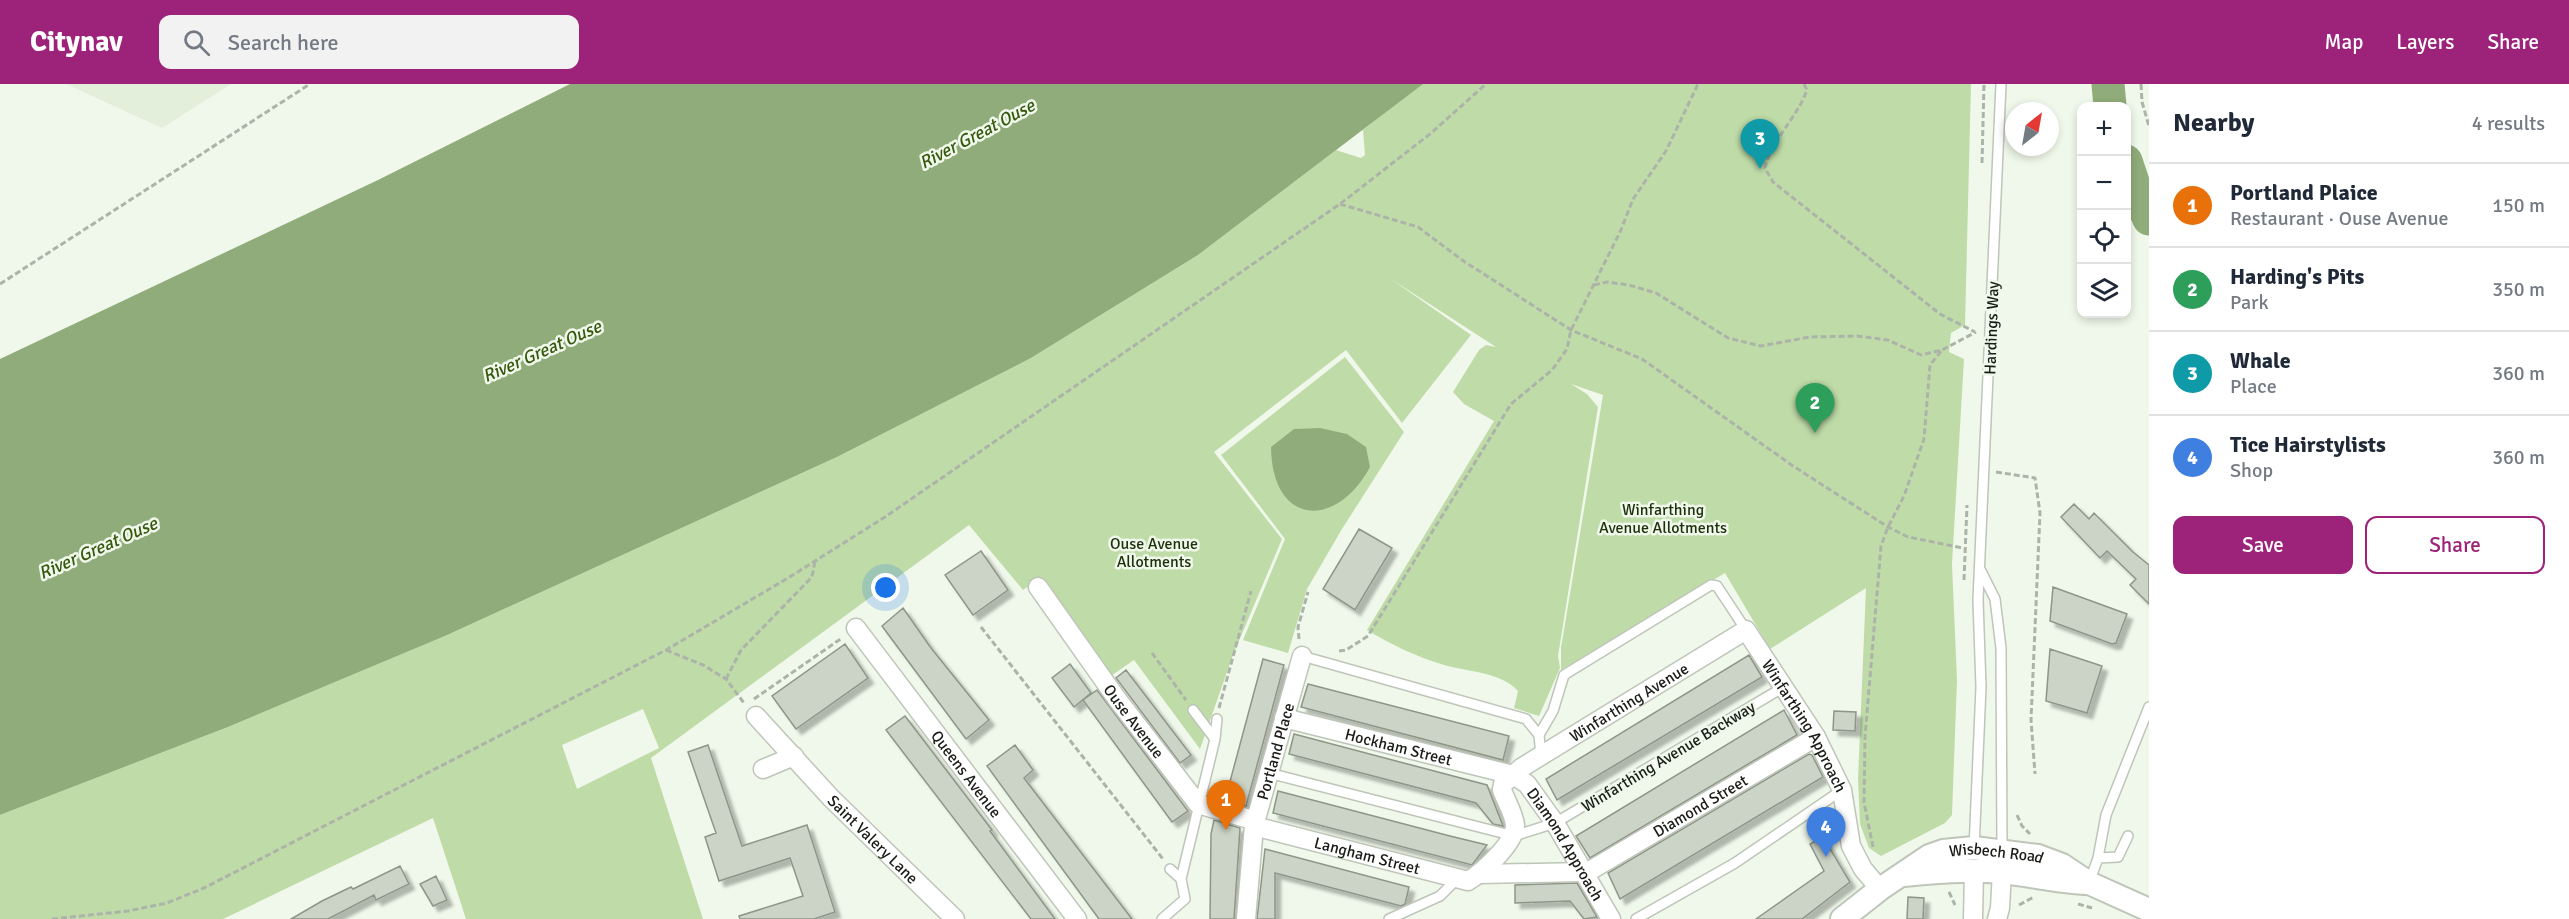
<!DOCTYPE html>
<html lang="en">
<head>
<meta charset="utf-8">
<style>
  :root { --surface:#fff; --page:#f2f2f3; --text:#1f2937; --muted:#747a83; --line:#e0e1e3; --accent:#9c227a }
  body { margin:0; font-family:Signika,sans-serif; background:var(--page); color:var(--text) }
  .controls { position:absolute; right:18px; top:18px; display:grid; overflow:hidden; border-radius:12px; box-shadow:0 3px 9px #0003 }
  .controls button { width:54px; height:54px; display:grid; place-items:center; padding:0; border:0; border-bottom:2px solid var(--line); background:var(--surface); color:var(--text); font:30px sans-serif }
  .compass { position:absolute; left:2005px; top:18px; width:54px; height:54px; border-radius:50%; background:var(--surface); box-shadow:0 3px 9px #0003; rotate:31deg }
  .you { position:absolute; left:886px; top:504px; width:21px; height:21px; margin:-15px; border:4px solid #fff; border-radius:50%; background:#1a73e8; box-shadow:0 0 0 9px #1a73e833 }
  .badge { display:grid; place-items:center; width:39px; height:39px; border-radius:50%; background:var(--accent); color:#fff; font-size:20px; font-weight:700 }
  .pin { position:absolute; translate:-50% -50px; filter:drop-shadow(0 2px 3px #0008) }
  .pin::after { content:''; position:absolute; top:32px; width:21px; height:18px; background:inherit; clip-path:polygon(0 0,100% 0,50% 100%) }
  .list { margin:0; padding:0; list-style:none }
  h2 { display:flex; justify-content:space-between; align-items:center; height:78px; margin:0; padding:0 24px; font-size:26px }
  h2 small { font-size:20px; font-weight:400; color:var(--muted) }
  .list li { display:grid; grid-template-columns:39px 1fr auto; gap:18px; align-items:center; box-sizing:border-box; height:84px; padding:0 24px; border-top:2px solid var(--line) }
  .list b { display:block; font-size:22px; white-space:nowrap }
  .list p { margin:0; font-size:20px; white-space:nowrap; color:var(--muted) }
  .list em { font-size:20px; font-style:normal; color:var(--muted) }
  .actions { display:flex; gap:12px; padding:18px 24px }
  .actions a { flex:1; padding:14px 0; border:2px solid var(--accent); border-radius:12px; text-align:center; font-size:21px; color:var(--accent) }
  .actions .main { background:var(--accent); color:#fff }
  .icon { flex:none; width:33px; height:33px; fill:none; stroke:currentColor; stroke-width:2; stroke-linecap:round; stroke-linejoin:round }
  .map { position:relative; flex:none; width:2149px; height:835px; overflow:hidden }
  header { display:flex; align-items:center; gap:36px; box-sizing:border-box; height:84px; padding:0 30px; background:var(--accent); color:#fff }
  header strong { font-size:28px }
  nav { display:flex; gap:33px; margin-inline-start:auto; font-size:21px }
  .search { width:420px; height:54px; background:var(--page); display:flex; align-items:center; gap:15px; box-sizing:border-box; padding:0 21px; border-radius:12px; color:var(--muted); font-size:22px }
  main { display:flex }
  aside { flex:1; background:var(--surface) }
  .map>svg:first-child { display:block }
  .built { fill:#e3eedb }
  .green { fill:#bfdca8; fill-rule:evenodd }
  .water { fill:#90ac7a }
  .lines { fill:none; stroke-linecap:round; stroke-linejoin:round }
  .river { stroke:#90ac7a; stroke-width:33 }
  .building { fill:#ccd4c7; stroke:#8e9589; stroke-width:1.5; filter:url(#shadow) }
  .service-casing { stroke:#bec5b9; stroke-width:12 }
  .minor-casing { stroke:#bec5b9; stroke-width:21 }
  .tertiary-casing { stroke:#bec5b9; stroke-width:26 }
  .path { stroke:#acb3a8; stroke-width:3; stroke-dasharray:6 3; stroke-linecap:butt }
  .service { stroke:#fff; stroke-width:9 }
  .minor { stroke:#fff; stroke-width:18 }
  .tertiary { stroke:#fff; stroke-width:22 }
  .labels { text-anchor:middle; stroke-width:5; stroke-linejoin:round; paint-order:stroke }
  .street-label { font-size:16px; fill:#191c17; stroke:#f0f8eb }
  .park-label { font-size:16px; fill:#1d300b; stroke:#f0f8eb }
  .water-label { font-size:18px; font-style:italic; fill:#35580d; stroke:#f0f8eb }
</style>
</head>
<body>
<header>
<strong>Citynav</strong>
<div class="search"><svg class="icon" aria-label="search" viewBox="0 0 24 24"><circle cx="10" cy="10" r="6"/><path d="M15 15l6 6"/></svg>Search here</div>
<nav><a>Map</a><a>Layers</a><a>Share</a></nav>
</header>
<main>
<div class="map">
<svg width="2149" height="835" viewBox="0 0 2149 835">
  <defs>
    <filter id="shadow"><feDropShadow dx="5.5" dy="5.5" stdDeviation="1.5" flood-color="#0004"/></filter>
  </defs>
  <rect width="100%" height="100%" fill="#f0f8eb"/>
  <path class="built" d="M66,0H231L162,44Z"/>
  <path class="green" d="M1420,0H1971L1965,241L1951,249L1949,268L1964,275L1952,480L1957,596L1952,731L1945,739L1881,772L1869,764L1860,740L1858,695L1866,504L1770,565L1725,489L1561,586V564L1603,311L1571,300L1587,310L1598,323L1558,572L1560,584L1539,632L1514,624L1518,607C1502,588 1467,588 1444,581C1417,573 1392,561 1367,546L1494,337L1464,320L1453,308L1479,266L1486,261L1496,263L1391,195L1471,251L1402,339L1346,266L1214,368L1282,455L1233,571L1200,665L1134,576L1108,594L1039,495L1023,506L969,441L651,674L703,835H466L433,734L223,835H0V731L228,643L445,552L837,373L1031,274L1198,171L1336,66L1361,74L1365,71L1363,46ZM643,625L659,664L577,705L562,661Z
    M1345,273L1404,348L1342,445L1307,505L1288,569L1243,556L1285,455L1221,371Z"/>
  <path class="water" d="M570,0H1423L1198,171L1031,274L837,373L445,552L228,643L0,731V275L378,96Z
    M1320,344L1347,350L1366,363L1370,383C1336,446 1272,442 1271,363L1294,345Z"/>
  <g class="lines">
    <path class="river" d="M2108,0L2110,22
      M2126,77L2136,107L2149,135"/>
  </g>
  <path class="building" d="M2074,420L2089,435L2094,429L2133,468L2149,481V520L2130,501L2136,495L2107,467L2100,474L2061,433Z
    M1359,445L1392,464L1355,526L1323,505Z
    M981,467L1008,506L973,531L945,491Z
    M2053,503L2127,530L2116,559L2112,560L2050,537Z
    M903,524L931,564L989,636L966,655L882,542Z
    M845,560L868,594L796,645L772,612Z
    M2050,565L2102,582L2087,629L2046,617Z
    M1749,571L1762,593L1557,716L1546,695Z
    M1263,575L1284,581L1246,722L1225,716Z
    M1070,580L1091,609L1074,623L1052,594Z
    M1126,586L1191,671L1180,679L1116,594Z
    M1308,600L1509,652L1503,676L1301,623Z
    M1097,606L1188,727L1172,738L1083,616Z
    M1784,626L1797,651L1590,774L1576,752Z
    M1834,627L1856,628L1855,647L1833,646Z
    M905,632L992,746L990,747L1055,835H1031L886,646Z
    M1294,650L1487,701L1503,742L1493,740L1476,719L1289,670Z
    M708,661L742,762L807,741L835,828L814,835H740L739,832L803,812L790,774L719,797L705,753L716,749L688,668Z
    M1015,661L1033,686L1024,694L1132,835H1099L987,682Z
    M1809,670L1812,671L1823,693L1620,815L1608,789Z
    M1278,707L1450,752L1487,761L1472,781L1273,729Z
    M1214,736L1240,744L1234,835H1210L1211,750Z
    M1823,753L1850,798L1802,835H1756L1824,787L1810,760Z
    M1265,765L1409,803L1405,820L1401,822L1275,789V835H1257Z
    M400,782L409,800L376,816L374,811L328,835H291L322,817L351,803L353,805Z
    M436,792L447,816L433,822L420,800Z
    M1577,799L1597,833L1584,835L1570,817L1515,819V801Z
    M1908,813L1924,814L1923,835H1907Z"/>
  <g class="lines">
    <g class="service-casing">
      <path id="service" d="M1981,487L1995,515L2001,564L2002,766
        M1302,572L1526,635L1539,651L1541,672
        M1193,626L1215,655L1217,635
        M1539,651L1553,627L1564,591L1711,501L1717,502L1746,546
        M1269,689L1514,752L1555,739L1782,604
        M1974,765L1981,603L1978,516L2001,0
        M2098,774L2118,773L2128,752
        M1181,795L1215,655
        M2089,799L2098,774L2106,731L2149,623
        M1162,835L1185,815L1181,795L1170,785
        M1389,835L1440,812L1457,795
        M1636,835L1735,779L1842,706"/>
    </g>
    <g class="minor-casing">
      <g id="minor">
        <path id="s1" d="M1038,503L1117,615L1198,720L1256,737"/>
        <path id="s2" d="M856,544L1077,835"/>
        <path id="s3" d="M756,632L831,714L955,835"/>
        <path id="s4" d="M1284,634L1513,691L1527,700L1555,739L1611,835"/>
        <path d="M763,685L794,672"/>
        <path id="s5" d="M1254,742L1468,797C1483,788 1515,759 1515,741C1514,730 1506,717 1502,706L1503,700L1521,684L1746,546L1816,653L1842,706L1851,762L1863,785L1880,805"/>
        <path id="s6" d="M1480,790L1584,788L1591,786L1816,653"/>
        <path id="s7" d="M1246,835L1254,742L1302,572"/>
        <path d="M1973,835L1974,786"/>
        <path d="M1997,835L2000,824L2002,788"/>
      </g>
    </g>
    <g class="tertiary-casing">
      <g id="tertiary">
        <path d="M1904,791C1936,788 1968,785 2001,788C2031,791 2059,798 2088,799"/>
        <path id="s8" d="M1842,835L1880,805L1929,772L1943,767L1974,764L2038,772L2062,781L2089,799L2149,826"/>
      </g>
    </g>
    <path class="path" d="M1804,0L1807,6C1797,34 1772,55 1765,84L1773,98L1940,230L1975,248
      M2141,0L2142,18L2149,42
      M1982,79L1984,0
      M1340,120L1418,143L1462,176L1571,246L1642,275L1793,382L1888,443L1908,453L1963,464
      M0,200L310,0
      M1594,201L1607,198L1629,201L1656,209L1728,254L1761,262L1810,253L1857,252L1888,256L1921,271L1942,266L1976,248
      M1996,388L2035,394L2040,429L2031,636L2035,690
      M1964,496L1967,421
      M981,543L1163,775
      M1299,555L1298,543L1308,508
      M666,566L703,581L726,595L744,619
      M1339,567L1346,566L1368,552L1511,320L1552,286L1567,265L1571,246L1621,146L1633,115L1666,67L1698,0
      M1152,569L1186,616
      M726,595L741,566L812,493L815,477
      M754,615L842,554
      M1219,624L1251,507
      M2017,731L2022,742L2030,750
      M1873,763L1864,718L1865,653L1881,462L1888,443L1904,412L1924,355L1930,281L1942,266
      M1949,808L1955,821
      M2078,820L2092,824
      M2019,821L2034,813
      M52,835L128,827L167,819L204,804L666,566L788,494L885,433L1340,120L1430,50L1486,0"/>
    <use href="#service" class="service"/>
    <use href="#minor" class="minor"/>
    <use href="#tertiary" class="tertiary"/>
  </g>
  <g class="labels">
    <g class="street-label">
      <text transform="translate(1991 244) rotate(-88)" y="6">Hardings Way</text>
      <text dy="6" stroke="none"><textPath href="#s5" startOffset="490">Winfarthing Avenue</textPath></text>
      <text dy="6" stroke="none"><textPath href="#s1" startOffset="165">Ouse Avenue</textPath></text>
      <text dy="6" stroke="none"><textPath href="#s5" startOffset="740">Winfarthing Approach</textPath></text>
      <text dy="6" stroke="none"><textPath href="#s4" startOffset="118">Hockham Street</textPath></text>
      <text dy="6" stroke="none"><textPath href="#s7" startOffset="171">Portland Place</textPath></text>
      <text transform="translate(1668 672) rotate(-31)" y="6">Winfarthing Avenue Backway</text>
      <text dy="6" stroke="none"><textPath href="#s2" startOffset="183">Queens Avenue</textPath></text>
      <text dy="6" stroke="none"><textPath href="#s6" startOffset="238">Diamond Street</textPath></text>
      <text dy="6" stroke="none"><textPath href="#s3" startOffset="170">Saint Valery Lane</textPath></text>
      <text dy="6" stroke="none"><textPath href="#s4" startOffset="324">Diamond Approach</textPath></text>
      <text dy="6" stroke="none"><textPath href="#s5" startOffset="117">Langham Street</textPath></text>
      <text dy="6" stroke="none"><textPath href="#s8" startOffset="176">Wisbech Road</textPath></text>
    </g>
    <g class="park-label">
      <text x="1663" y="431">Winfarthing<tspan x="1663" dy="18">Avenue Allotments</tspan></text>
      <text x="1154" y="465">Ouse Avenue<tspan x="1154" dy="18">Allotments</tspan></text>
    </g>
    <g class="water-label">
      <text transform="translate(977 50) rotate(-28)" y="6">River Great Ouse</text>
      <text transform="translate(542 267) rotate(-24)" y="6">River Great Ouse</text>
      <text transform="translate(98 464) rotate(-24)" y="6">River Great Ouse</text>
    </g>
  </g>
</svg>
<div class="controls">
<button>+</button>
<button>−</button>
<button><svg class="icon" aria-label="locate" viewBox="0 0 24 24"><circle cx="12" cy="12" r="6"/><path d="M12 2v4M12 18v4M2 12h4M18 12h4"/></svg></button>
<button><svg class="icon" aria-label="layers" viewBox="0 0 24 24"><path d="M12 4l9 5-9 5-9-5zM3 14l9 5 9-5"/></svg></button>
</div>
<svg class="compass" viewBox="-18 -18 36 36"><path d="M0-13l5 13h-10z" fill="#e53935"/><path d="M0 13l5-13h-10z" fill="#747a83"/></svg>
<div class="you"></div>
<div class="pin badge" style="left:1226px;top:746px;background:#e8710a">1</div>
<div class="pin badge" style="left:1815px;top:349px;background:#2e9e5b">2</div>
<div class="pin badge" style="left:1760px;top:85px;background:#0f9aa8">3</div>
<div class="pin badge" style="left:1826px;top:773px;background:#3f7fe0">4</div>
</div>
<aside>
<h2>Nearby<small>4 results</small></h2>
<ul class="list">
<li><span class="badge" style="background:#e8710a">1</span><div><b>Portland Plaice</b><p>Restaurant · Ouse Avenue</p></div><em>150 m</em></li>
<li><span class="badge" style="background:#2e9e5b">2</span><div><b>Harding's Pits</b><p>Park</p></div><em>350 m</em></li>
<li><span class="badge" style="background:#0f9aa8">3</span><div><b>Whale</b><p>Place</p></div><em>360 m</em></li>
<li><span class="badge" style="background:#3f7fe0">4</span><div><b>Tice Hairstylists</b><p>Shop</p></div><em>360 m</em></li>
</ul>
<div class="actions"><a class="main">Save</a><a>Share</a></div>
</aside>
</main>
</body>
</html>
